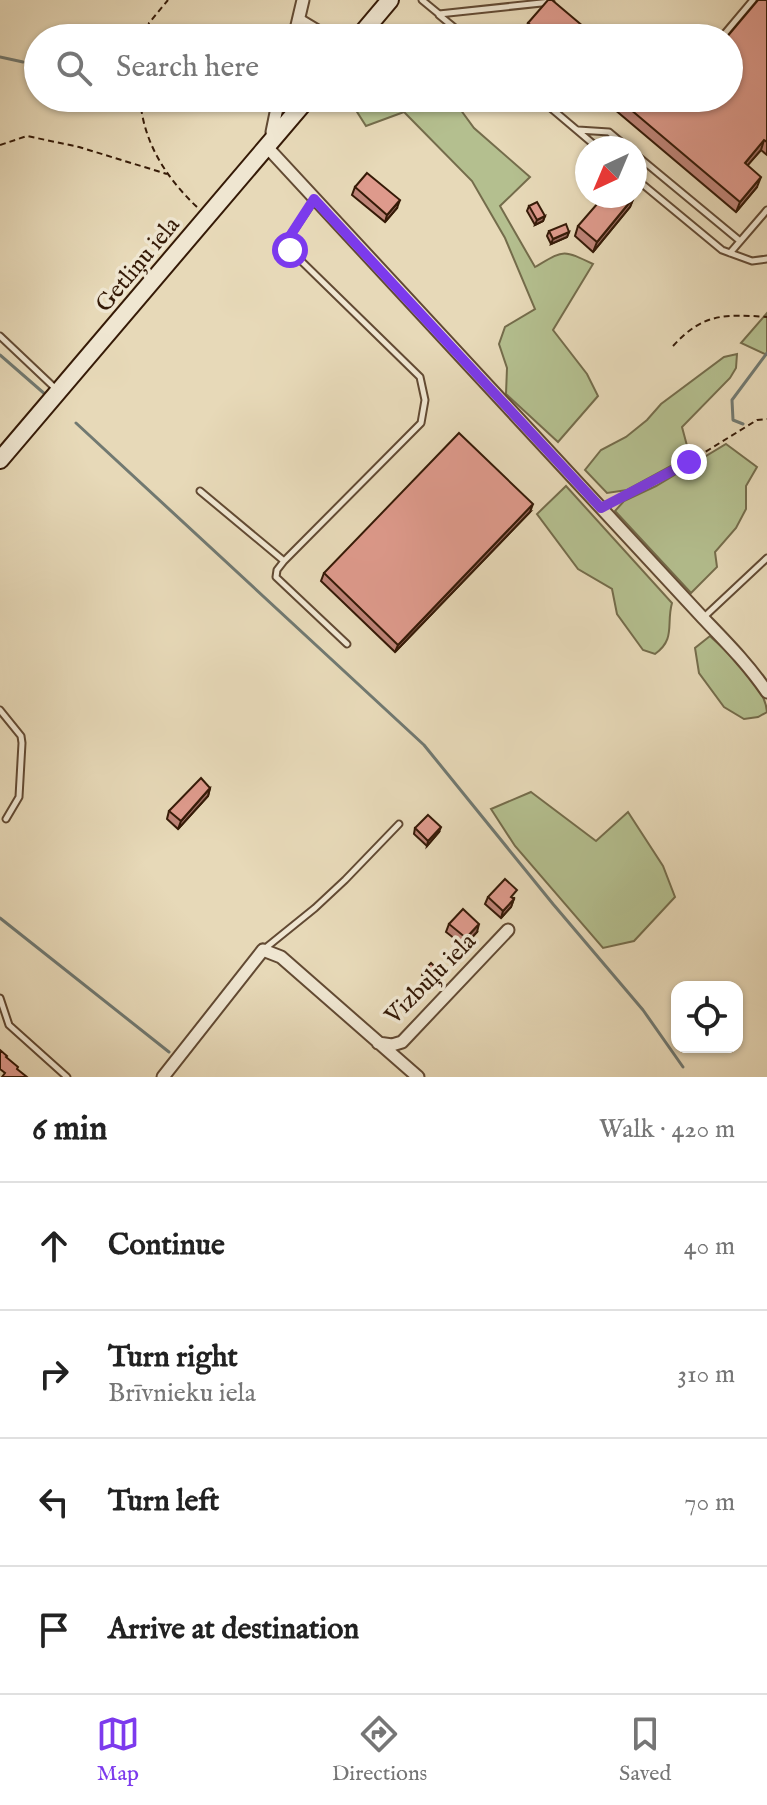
<!DOCTYPE html>
<html lang="en">
<head>
<meta charset="utf-8">
<style>
  :root { --surface:#fff; --page:#f2f2f2; --text:#222; --muted:#767676; --line:#e0e0e0; --accent:#7c3aed }
  body { margin:0; font-family:"IM FELL English",serif; background:var(--page); color:var(--text) }
  .controls { position:absolute; right:24px; bottom:24px; display:grid; overflow:hidden; border-radius:16px; box-shadow:0 2px 6px #0004 }
  .controls button { width:72px; height:72px; display:grid; place-items:center; padding:0; border:0; border-bottom:2px solid var(--line); background:var(--surface); color:var(--text); font:40px sans-serif }
  .compass { position:absolute; left:575px; top:136px; width:72px; height:72px; border-radius:50%; background:var(--surface); box-shadow:0 2px 6px #0004; rotate:224deg }
  .stop { position:absolute; width:24px; height:24px; margin:-18px; border:6px solid #7c3aed; border-radius:50%; background:#fff }
  .stop.end { background:#7c3aed; border-color:#fff; box-shadow:0 2px 8px #0008 }
  .list { margin:0; padding:0; list-style:none }
  h2 { display:flex; justify-content:space-between; align-items:center; height:104px; margin:0; padding:0 32px; font-size:34px }
  h2 small { font-size:26px; font-weight:400; color:var(--muted) }
  .list li { display:grid; grid-template-columns:52px 1fr auto; gap:24px; align-items:center; box-sizing:border-box; height:128px; padding:0 32px; border-top:2px solid var(--line) }
  .list b { display:block; font-size:30px; white-space:nowrap }
  .list p { margin:0; font-size:26px; white-space:nowrap; color:var(--muted) }
  .list em { font-size:26px; font-style:normal; color:var(--muted) }
  .icon { flex:none; width:44px; height:44px; fill:none; stroke:currentColor; stroke-width:2; stroke-linecap:round; stroke-linejoin:round }
  .map { position:relative; flex:none; width:767px; height:1077px; overflow:hidden }
  .search { position:absolute; background:var(--surface); box-shadow:0 2px 6px #0004; left:24px; right:24px; top:24px; height:88px; display:flex; align-items:center; gap:20px; box-sizing:border-box; padding:0 28px; border-radius:44px; color:var(--muted); font-size:30px }
  .sheet { height:616px; background:var(--surface) }
  nav { display:flex; justify-content:space-around; align-items:center; box-sizing:border-box; height:112px; border-top:2px solid var(--line); background:var(--surface); font-size:22px; color:var(--muted) }
  nav a { display:grid; justify-items:center; gap:4px }
  nav .on { color:var(--accent) }
  .map>svg:first-child { display:block }
  .green { fill:#b4bf8f; stroke:#746c4b; stroke-width:2 }
  .lines { fill:none; stroke-linecap:round; stroke-linejoin:round }
  .stream { stroke:#717971; stroke-width:3 }
  .lane-casing { stroke:#624a33; stroke-width:9 }
  .street-casing { stroke:#624a33; stroke-width:15 }
  .secondary-casing { stroke:#351a07; stroke-width:20 }
  .path { stroke:#351a07; stroke-width:2; stroke-dasharray:6 4; stroke-linecap:butt }
  .lane { stroke:#efe6d1; stroke-width:5 }
  .street { stroke:#efe6d1; stroke-width:11 }
  .secondary { stroke:#efe6d1; stroke-width:16 }
  .wall { fill:#bf8478; stroke:#351a07; stroke-width:2 }
  .shaded-wall { fill:#9b6c62; stroke:#351a07; stroke-width:2 }
  .building { fill:#de9a8c; stroke:#351a07; stroke-width:2 }
  .route { stroke:#7c3aed; stroke-width:10 }
  .labels { text-anchor:middle; stroke-width:7; stroke-linejoin:round; paint-order:stroke }
  .street-label { font-size:24px; fill:#351a07; stroke:#efe6d1 }
</style>
</head>
<body>
<div class="map">
<svg width="767" height="1077" viewBox="0 0 767 1077">
  <rect width="100%" height="100%" fill="#e7d9b8"/>
  <filter id="stains"><feTurbulence type="fractalNoise" baseFrequency=".0025" numOctaves="4"/><feColorMatrix values="0 0 0 0 .2 0 0 0 0 .09 0 0 0 0 .02 0 0 0 .5 -.17"/></filter>
  <radialGradient id="worn" r=".72"><stop offset=".6" stop-color="#630" stop-opacity="0"/><stop offset="1" stop-color="#630" stop-opacity=".3"/></radialGradient>
  <path class="green" d="M357,98H452L474,128L530,177L500,206L535,267C564,250 562,249 593,264L553,330L587,374L598,396L558,442L506,394L507,368L499,344L505,327L535,309L505,238L472,181L404,112L366,126L352,104Z
    M767,313V355L741,343Z
    M737,354L736,368L730,378L682,427L689,453L671,466L627,490L607,493L585,470L601,450L626,437L647,420L661,404L724,357Z
    M726,444L757,467L746,486V509L736,528L715,552L717,567L691,593L615,511L624,501L656,486Z
    M566,486L672,603C666,624 676,639 655,654L643,650L617,614L612,589L578,569L537,514Z
    M710,636C729,654 765,684 767,712L758,717L744,719L724,707L699,673L695,648Z
    M531,792L596,841L628,812L663,866L675,897L634,941L603,948L515,846L491,809Z"/>
  <g class="lines">
    <path class="stream" d="M0,57L23,62
      M0,355L46,395
      M76,423L424,745L553,904L643,1010L683,1067
      M743,424L733,420L732,400L767,353
      M0,918L169,1052"/>
    <g class="lane-casing">
      <path id="lane" d="M422,0L439,14L551,2
        M439,15L467,38
        M721,38L753,0
        M539,98L598,148
        M578,130L609,132L628,148
        M635,154L740,241
        M635,178L722,250L752,261L767,259
        M730,253L767,210
        M0,336L57,390
        M200,491L284,561L421,423L425,400L420,377L290,250V236L314,200
        M284,561L277,570L276,577L347,644
        M703,618L767,558
        M0,710L21,736L22,743L19,797L6,819
        M263,950L315,908L345,880L399,824
        M0,998L9,1025L67,1077"/>
    </g>
    <g class="street-casing">
      <path id="street" d="M299,20L329,38
        M294,38L303,0
        M275,137L272,132L279,98
        M267,147L703,618C726,642 748,664 767,692
        M378,1043L392,1045L402,1042L508,930
        M163,1077L263,950L281,957L418,1077"/>
    </g>
    <g class="secondary-casing">
      <path id="secondary" d="M358,38L390,0
        M0,460L308,98"/>
    </g>
    <path class="path" d="M145,38L149,23L168,0
      M140,98C143,142 166,178 198,208
      M0,145L27,136L79,147L167,174
      M673,346C703,313 725,314 767,317
      M609,504L689,462L757,420L767,419"/>
    <use href="#lane" class="lane"/>
    <use href="#street" class="street"/>
    <use href="#secondary" class="secondary"/>
  </g>
  <path class="wall" d="M767,0V155L761,150L747,165L757,187L736,212L601,98H668L673,102Z
    M528,23L597,38H530L524,33Z
    M355,187L397,208L385,222L352,195Z
    M634,197L630,207L593,252L575,236L578,226Z
    M529,206L545,216L543,221L535,225L527,211Z
    M549,231L569,232L567,237L551,244L547,236Z
    M530,512L395,652L321,581L324,573Z
    M210,788L208,796L178,829L167,819L169,811Z
    M415,828L439,832L427,846L414,834Z
    M488,897L514,898L511,907L501,918L485,904Z
    M449,924L477,932L464,946L446,932Z
    M424,970L440,979L433,986L422,975Z"/>
  <path class="shaded-wall" d="M764,140L761,150L741,173L745,163Z
    M761,177L757,187L736,212L740,202Z
    M634,197L630,207L593,252L597,242Z
    M400,200L397,208L385,222L387,215Z
    M545,216L543,221L535,225L537,220Z
    M569,232L567,237L551,244L553,239Z
    M533,504L530,512L395,652L398,645Z
    M210,788L208,796L178,829L181,821Z
    M441,827L439,832L427,846L428,841Z
    M514,899L511,907L501,918L503,911Z
    M479,924L477,932L464,946L466,938Z"/>
  <path class="building" d="M548,0H552L597,38H546L528,23Z
    M758,0H767V142L764,140L745,163L761,177L740,202L617,98H668L673,102L676,98H729V38H726Z
    M367,173L400,200L387,215L355,187Z
    M604,196H632L634,197L597,242L578,226Z
    M537,202L545,216L537,220L529,206Z
    M566,224L569,232L553,239L549,231Z
    M459,433L533,504L398,645L324,573Z
    M201,778L210,788L181,821L169,811Z
    M428,815L441,827L428,841L415,828Z
    M505,879L517,890L511,897L514,899L503,911L488,897Z
    M463,909L479,924L466,938L449,924Z
    M431,963L442,974L435,981L424,970Z
    M0,1050L7,1056L6,1057L18,1067L17,1069L27,1077H2L5,1073L0,1069Z"/>
  <g class="lines">
    <path class="route" d="M290,250V236L314,199L601,508L689,462"/>
  </g>
  <g class="labels">
    <g class="street-label">
      <text transform="translate(137 264) rotate(-50)" y="8">Getliņu iela</text>
      <text transform="translate(430 978) rotate(-45)" y="8">Vizbuļu iela</text>
    </g>
  </g>
  <rect width="100%" height="100%" filter="url(#stains)"/>
  <rect width="100%" height="100%" fill="url(#worn)"/>
</svg>
<div class="controls">
<button><svg class="icon" aria-label="locate" viewBox="0 0 24 24"><circle cx="12" cy="12" r="6"/><path d="M12 2v4M12 18v4M2 12h4M18 12h4"/></svg></button>
</div>
<svg class="compass" viewBox="-18 -18 36 36"><path d="M0-13l5 13h-10z" fill="#e53935"/><path d="M0 13l5-13h-10z" fill="#767676"/></svg>
<div class="stop" style="left:290px;top:250px"></div>
<div class="stop end" style="left:689px;top:462px"></div>
<div class="search"><svg class="icon" aria-label="search" viewBox="0 0 24 24"><circle cx="10" cy="10" r="6"/><path d="M15 15l6 6"/></svg>Search here</div>
</div>
<section class="sheet">
<h2>6 min<small>Walk · 420 m</small></h2>
<ul class="list">
<li><svg class="icon" aria-label="ahead" viewBox="0 0 24 24"><path d="M12 20V5M6 11l6-6 6 6"/></svg><div><b>Continue</b></div><em>40 m</em></li>
<li><svg class="icon" aria-label="right" viewBox="0 0 24 24"><path d="M7 20v-9h11M14 6l5 5-5 5"/></svg><div><b>Turn right</b><p>Brīvnieku iela</p></div><em>310 m</em></li>
<li><svg class="icon" aria-label="left" viewBox="0 0 24 24"><path d="M17 20v-9H6M10 6l-5 5 5 5"/></svg><div><b>Turn left</b></div><em>70 m</em></li>
<li><svg class="icon" aria-label="arrive" viewBox="0 0 24 24"><path d="M6 21V4h12l-3 4 3 4H6"/></svg><div><b>Arrive at destination</b></div></li>
</ul>
</section>
<nav>
<a class="on"><svg class="icon" aria-label="map" viewBox="0 0 24 24"><path d="M3 6l6-2 6 2 6-2v14l-6 2-6-2-6 2zM9 4v14M15 6v14"/></svg>Map</a>
<a><svg class="icon" aria-label="directions" viewBox="0 0 24 24"><path d="M12 3l9 9-9 9-9-9zM9 14v-3h6M13 9l2 2-2 2"/></svg>Directions</a>
<a><svg class="icon" aria-label="saved" viewBox="0 0 24 24"><path d="M7 4h10v16l-5-4-5 4z"/></svg>Saved</a>
</nav>
</body>
</html>
